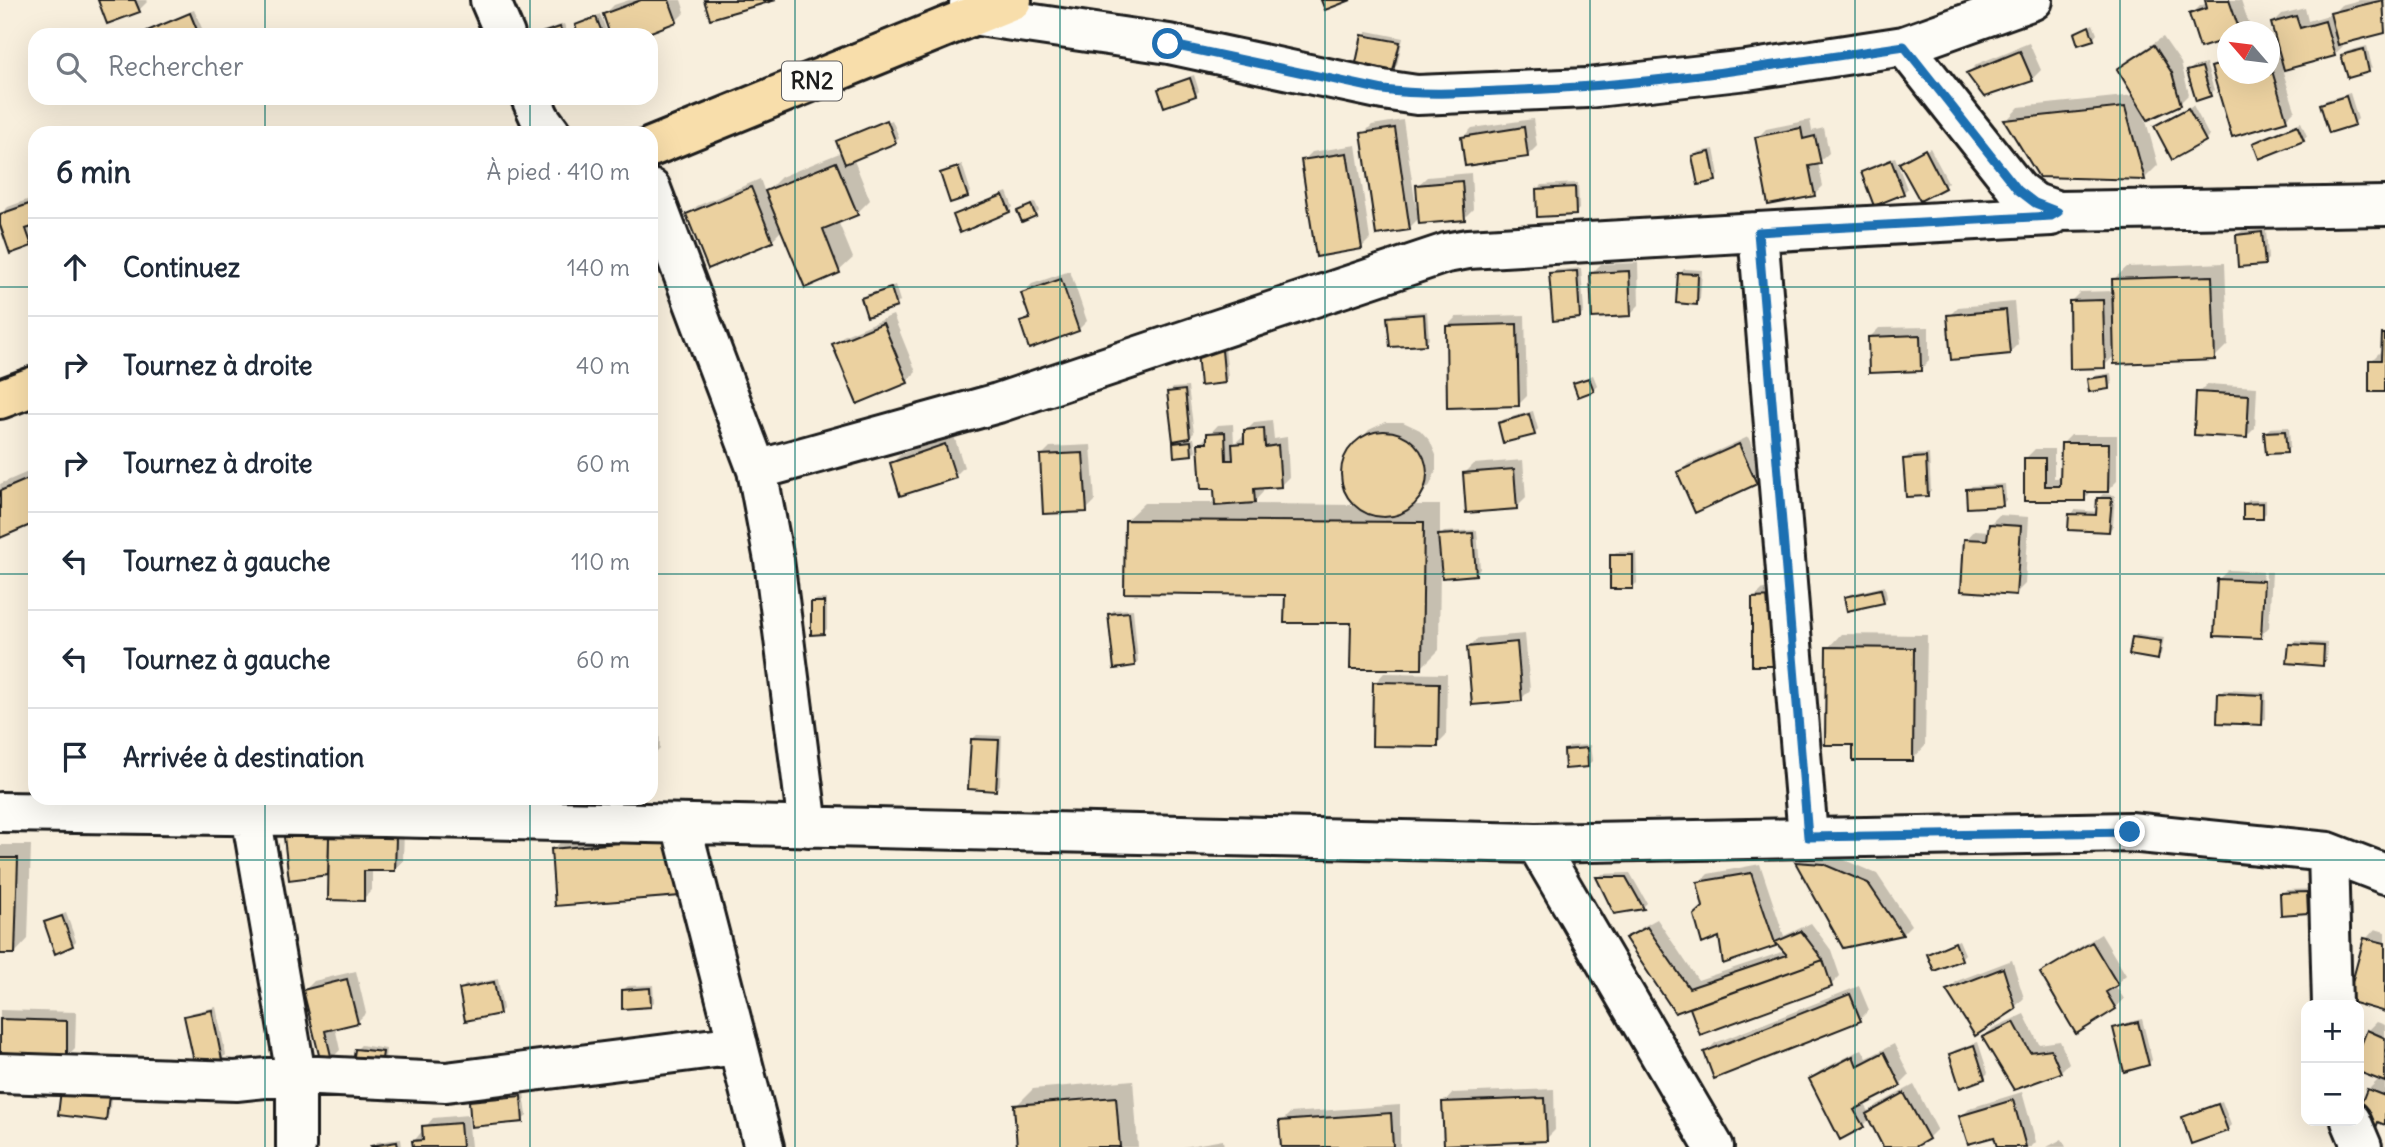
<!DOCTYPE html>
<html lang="fr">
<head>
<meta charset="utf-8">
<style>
  :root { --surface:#fff; --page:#f6f6f7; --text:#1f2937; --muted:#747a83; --line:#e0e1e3 }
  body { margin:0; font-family:Delius,sans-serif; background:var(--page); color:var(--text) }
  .controls { position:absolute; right:21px; bottom:21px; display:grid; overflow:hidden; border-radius:14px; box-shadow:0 7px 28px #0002 }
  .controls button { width:63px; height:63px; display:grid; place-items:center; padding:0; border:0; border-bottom:2px solid var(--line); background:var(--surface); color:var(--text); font:35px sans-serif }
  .compass { position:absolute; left:2217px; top:21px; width:63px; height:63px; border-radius:50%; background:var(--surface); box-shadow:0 7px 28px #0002; rotate:298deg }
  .stop { position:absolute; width:21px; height:21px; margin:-16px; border:5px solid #1f6fb2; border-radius:50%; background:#fff }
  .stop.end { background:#1f6fb2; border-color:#fff; box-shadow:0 2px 7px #0008 }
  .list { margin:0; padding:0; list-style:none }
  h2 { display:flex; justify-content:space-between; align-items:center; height:91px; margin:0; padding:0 28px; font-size:30px }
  h2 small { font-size:23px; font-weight:400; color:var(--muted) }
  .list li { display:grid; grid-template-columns:46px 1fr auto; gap:21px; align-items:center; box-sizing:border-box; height:98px; padding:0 28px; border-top:2px solid var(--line) }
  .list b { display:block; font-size:26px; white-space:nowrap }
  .list em { font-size:23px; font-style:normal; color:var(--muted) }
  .icon { flex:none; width:38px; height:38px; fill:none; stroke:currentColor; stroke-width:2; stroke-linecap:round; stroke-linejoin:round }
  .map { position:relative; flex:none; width:2385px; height:1147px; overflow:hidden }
  .search { position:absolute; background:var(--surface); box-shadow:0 7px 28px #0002; left:28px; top:28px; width:630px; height:77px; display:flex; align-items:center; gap:18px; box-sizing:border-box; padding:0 24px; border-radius:21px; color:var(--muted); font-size:26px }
  .panel { position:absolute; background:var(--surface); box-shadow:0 7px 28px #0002; left:28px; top:126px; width:630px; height:679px; border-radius:21px }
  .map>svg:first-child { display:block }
  .shadow { fill:#0003 }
  .building { fill:#ebd1a0; stroke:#1c1c1c; stroke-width:2 }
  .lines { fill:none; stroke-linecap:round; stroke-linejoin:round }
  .minor-casing { stroke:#1c1c1c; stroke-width:44 }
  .highway-casing { stroke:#1c1c1c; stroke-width:44 }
  .minor { stroke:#fdfcf7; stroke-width:38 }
  .highway { stroke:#f8deab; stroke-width:38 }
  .route { stroke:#1f6fb2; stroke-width:9 }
  .grid { fill:none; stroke:#0f766e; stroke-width:2; stroke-opacity:0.55 }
  .labels { text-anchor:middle; stroke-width:6; stroke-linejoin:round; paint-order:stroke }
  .shield { fill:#fdfcf7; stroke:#605f5e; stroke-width:2 }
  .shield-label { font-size:23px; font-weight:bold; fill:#1c1c1c }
</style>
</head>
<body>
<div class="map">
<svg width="2385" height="1147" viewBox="0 0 2385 1147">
  <rect width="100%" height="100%" fill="#f8efdd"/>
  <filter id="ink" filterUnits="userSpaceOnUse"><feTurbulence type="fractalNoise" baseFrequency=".0143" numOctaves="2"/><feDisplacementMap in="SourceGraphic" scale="14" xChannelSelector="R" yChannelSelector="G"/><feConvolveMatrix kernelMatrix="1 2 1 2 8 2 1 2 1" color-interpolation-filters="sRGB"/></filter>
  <g filter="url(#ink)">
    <path class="shadow" d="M99,0H147L148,1L139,10Z
      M629,0H681L685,12L676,21L638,35H612L605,14L614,5Z
      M2206,0H2241L2249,24L2242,32H2228L2191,15L2200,6L2207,3Z
      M2360,0H2385V32L2342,42L2343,46L2334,55L2282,69L2295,110L2286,119L2213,67L2222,58L2228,56V74H2270V44L2274,42L2280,61L2283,60L2273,23L2282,14L2305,8L2308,21L2332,14L2341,5Z
      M194,10L204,33L202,35H151L149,31L154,27Z
      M600,14L608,35H580L577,26Z
      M564,24L568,35H538L542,31Z
      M2093,24L2097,34L2093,39L2076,33Z
      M301,26L304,35H275Z
      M1368,31L1403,38L1397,65L1393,69L1364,36Z
      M2163,37L2181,63L2189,94L2180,103L2143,110L2158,165L2144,179L2006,121L2019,107L2135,95L2119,69L2128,60Z
      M2029,43L2041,70L2032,79L1968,73L1977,64Z
      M2367,46L2372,67L2368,71L2343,55L2348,51Z
      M2206,64L2214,90L2210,94L2189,71L2193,67Z
      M1194,75L1199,91L1195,95L1160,90L1165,86Z
      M2350,93L2358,119L2354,123L2322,104L2326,100Z
      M2193,105L2209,136L2205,140L2156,127Z
      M1533,119L1537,146L1528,155L1463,137L1472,128Z
      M892,120L899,137L895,142L853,158L870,200L857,213L838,221L853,258L839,271L783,229L772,240L688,215L697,206L760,179L765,193L781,177L842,152L838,141L840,139V141Z
      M1403,120L1416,207L1419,206L1417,186L1427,177L1471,173L1473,209L1464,218L1420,217L1409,228L1363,134L1372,125Z
      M1810,120L1812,131L1824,128L1829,153L1818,163L1823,186L1814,195L1757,138L1766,129Z
      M2301,122L2307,136L2303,140L2255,143L2259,139Z
      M1356,145L1370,239L1361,248L1303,161L1312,152Z
      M1930,148L1948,182L1944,186L1904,163Z
      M1714,149L1719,175L1715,179L1694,156L1698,152Z
      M1895,157L1907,189L1903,193L1863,172L1867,168Z
      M962,164L971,192L967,196L942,174L946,170Z
      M1578,183L1579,209L1575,213L1538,190L1542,185Z
      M1007,192L1013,207L1009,211L955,216L959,212Z
      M35,197V240L31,245L0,219V215L8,207Z
      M1035,202L1039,211L1035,215L1019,211Z
      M2266,229L2268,259L2264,263L2237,235L2242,231Z
      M1638,263L1639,305L1630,314L1592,273L1601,264Z
      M2225,263L2228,344L2214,358L2115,355L2104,366L2071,301L2080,292L2114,291L2113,280L2127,267Z
      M1581,268L1584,312L1580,317L1551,274L1555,270Z
      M1684,269L1702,270L1700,299L1696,303L1680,274Z
      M1070,271L1087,321L1078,330L1022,323L1030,315L1023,293L1032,284Z
      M895,285L900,301L896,305L863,299L867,295Z
      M2014,302L2018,344L2009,353L1949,316L1958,307Z
      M1427,311L1429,339L1425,343L1389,318L1393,314Z
      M893,315L916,372L907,381L858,402L834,345L843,336Z
      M1525,315L1527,396L1518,405L1447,326L1456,317Z
      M1929,327V361L1920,370L1870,337L1879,328Z
      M2385,334V390L2371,361L2380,352H2383Z
      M1225,347L1228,378L1224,382L1203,349Z
      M2111,373L2112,383L2108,388L2089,380L2093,376Z
      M1593,375L1597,385L1593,389L1575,384L1579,380Z
      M2207,384L2257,387L2255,428L2246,437L2198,393Z
      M1188,387L1194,433L1187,439L1194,438L1196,450L1192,454L1174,444L1181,438L1169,393L1173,388Z
      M1533,411L1538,429L1534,433L1500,423L1504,419Z
      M1272,420L1274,439L1287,437L1289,477L1280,486L1263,487V492L1252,504L1356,505L1352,501L1345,487L1342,471L1348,453L1369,430L1386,422H1403L1420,430L1430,441L1436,455V471L1430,485L1412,505H1440V536L1444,532L1477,530L1480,569L1475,573L1440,563L1439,650L1421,668L1352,622L1126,520L1144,503H1217L1215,487L1200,444L1218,425L1233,424L1234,444L1243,436L1246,435V431L1255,422Z
      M2289,427L2290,447L2286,451L2266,432L2270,428Z
      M2071,435H2117V481L2108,490H2093L2084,499H2026V458L2035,449H2054V478H2062V444Z
      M954,436L964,467L955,476L892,463L901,454Z
      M1748,437L1765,474L1756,483L1679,473L1688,464Z
      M1091,445L1095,501L1086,510L1041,456L1050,447Z
      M1929,454L1931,490L1927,495L1905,460L1909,455Z
      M1523,460L1526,498L1517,507L1465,473L1474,464Z
      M35,469V521L0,536V484Z
      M2005,484L2006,500L2002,504L1968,490L1972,486Z
      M2103,494L2115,495L2113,526L2109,531L2071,515L2075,510L2098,512L2099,498Z
      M2249,500H2266V513L2262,517L2245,504Z
      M1999,515L2029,517L2025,584L2016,593L1966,540L1975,530L1990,531V524Z
      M1616,552H1636L1637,583L1632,587L1612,556Z
      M2228,570L2263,572L2259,629H2263L2266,572H2263H2272L2269,627L2260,636L2219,579Z
      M1885,586L1887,598L1883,602L1846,598L1850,594Z
      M1763,589H1784L1785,655L1754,598Z
      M817,599H827V629L823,633L813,603Z
      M1133,609L1138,661L1134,665L1110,614L1114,610Z
      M1525,634L1530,690L1521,699L1469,647L1478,638Z
      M1841,634L1927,635L1925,746L1912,760L1855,743L1828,648Z
      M2137,634L2164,638L2161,654L2157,658L2133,638Z
      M2295,641L2327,643L2326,660L2322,664L2290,645Z
      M1384,673L1447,674L1446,736L1437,745L1375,683Z
      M2224,690L2266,692V719L2262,723L2220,694Z
      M651,721H659L660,749L651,758Z
      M977,735L1002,736L1000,785L996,789L972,739Z
      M1590,745L1592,761L1588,765L1566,750L1570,746Z
      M688,826L693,881L553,850L566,836Z
      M295,829H404L403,861L394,870L372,869V890L363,899L330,873L291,878L286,837Z
      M0,845H31L28,939L15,953L0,952Z
      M1806,853L1833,855L1877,874L1911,925L1903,933L1844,946L1797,862Z
      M1760,864L1784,936L1811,923L1831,950L1840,976L1831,985L1701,1033L1691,1005L1628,939L1637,930L1657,919L1698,980L1785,951L1777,942L1775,945L1721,935L1704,907L1699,883L1708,874Z
      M1630,873L1647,903L1643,907L1598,878L1602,874Z
      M2310,889L2311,907L2307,911L2282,894L2286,890Z
      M66,913L76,941L72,945L46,923L50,919Z
      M2375,929L2385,932V1010L2366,939Z
      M2101,934L2126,975L2115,985L2124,999L2115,1008L2042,974L2051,965Z
      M1959,940L1965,954L1961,958L1929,954L1933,950Z
      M2012,960L2024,998L2015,1007L1948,990L1957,981Z
      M356,971L366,1013L357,1022L335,1027L340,1050L331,1059L305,990L314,981Z
      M498,979L503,1009L499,1013L461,990L465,985Z
      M653,985L654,1002L650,1006L623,990L628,986Z
      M1859,986L1869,1010L1860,1019L1706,1052L1715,1043Z
      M216,1007L226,1055L221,1059L186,1017L190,1013Z
      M0,1010L76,1012L75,1048L66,1057L0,1056Z
      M2024,1014L2039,1044L2060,1041L2069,1063L2060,1072L1984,1037L1993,1028Z
      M2142,1019L2152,1060L2148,1064L2115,1029L2119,1025Z
      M2377,1022L2385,1025V1123L2380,1121L2376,1126L2368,1090L2380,1078L2359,1070V1054L2368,1031Z
      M1978,1042L1988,1073L1984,1077L1951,1054L1955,1050Z
      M1894,1044L1909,1075L1900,1084L1864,1103L1870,1113L1877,1105L1914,1085L1937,1129L1928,1138L1911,1147H1885L1870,1118L1863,1125L1811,1080L1820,1071L1862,1049L1867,1058Z
      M361,1045L386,1049L385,1060L381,1064L357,1049Z
      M1133,1080L1138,1147H1019L1016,1106L1033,1089Z
      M1554,1089L1555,1130L1546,1139L1444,1103L1453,1093Z
      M112,1092L109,1115L105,1119L60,1114Z
      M2022,1092L2036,1142L2031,1147H1999L1995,1135L1961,1117L1970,1108Z
      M524,1093L527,1116L522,1120L471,1102L475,1098Z
      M2222,1101L2231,1125L2227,1129L2184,1118L2188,1114Z
      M1400,1105V1147H1283L1281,1122L1290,1113Z
      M468,1115L471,1147H415L414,1141L433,1118Z
      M401,1139L402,1147H373L377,1142Z
      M2062,1139L2066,1147H2047Z
      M1223,1140L1224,1147H1183Z"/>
    <path class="building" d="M98,0H135L140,12L107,24Z
      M641,0H669L677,22L643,35H610L603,14Z
      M704,0H776L710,19Z
      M1321,0H1351L1325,10Z
      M2205,0H2229L2240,32H2228V39L2200,48L2189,14L2207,8Z
      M2383,0L2385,33L2338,45L2330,13Z
      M190,13L199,35H149L147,31Z
      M2296,16L2300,28L2325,21L2335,56L2284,70L2271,23Z
      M596,17L603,35H579L575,25Z
      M2089,26L2094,40L2078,45L2074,33Z
      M560,27L563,35H536Z
      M1362,35L1400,42L1393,71L1356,63Z
      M2154,45L2172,73L2181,105L2148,120L2117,69Z
      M2364,49L2369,72L2348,78L2341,55Z
      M2020,51L2033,81L1984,97L1966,73Z
      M2228,62V74H2270V64L2287,121L2232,137L2211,67Z
      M2202,67L2211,96L2196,101L2187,71Z
      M1190,78L1196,96L1164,107L1158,89Z
      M2346,96L2355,125L2329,133L2320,104Z
      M2125,107L2145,180L2039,177L2004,120Z
      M2188,108L2206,141L2172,160L2154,126Z
      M887,120L896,143L845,164L836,141Z
      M2297,125L2304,141L2259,159L2253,143Z
      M1524,127L1528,157L1465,166L1461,137Z
      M1395,128L1410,230L1376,235L1361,133Z
      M1801,128L1803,139L1815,136L1821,164L1809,166L1815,196L1768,205L1755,137Z
      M1925,149L1945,188L1920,201L1899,163Z
      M1710,152L1716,181L1698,185L1692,156Z
      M1347,153L1362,249L1316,257L1301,160Z
      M1891,160L1904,194L1874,206L1861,172Z
      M836,162L858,215L823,229L840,273L805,288L765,191Z
      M958,167L968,197L950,203L940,173Z
      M1462,181L1465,220L1419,224L1416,185Z
      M751,187L773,242L708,269L686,214Z
      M1575,187L1576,215L1537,217L1536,189Z
      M1003,195L1010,212L960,233L953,215Z
      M35,202V226L26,229L32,246L10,254L0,225V214Z
      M1031,205L1036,216L1022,222L1017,211Z
      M2262,232L2265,265L2238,267L2236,235Z
      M1577,271L1580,318L1553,321L1549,273Z
      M1629,271L1631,316L1592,318L1590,273Z
      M1678,273L1698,274L1697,305L1676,303Z
      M2212,276L2215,360L2114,364L2112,279Z
      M1061,279L1079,331L1029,349L1020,322L1030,319L1021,293Z
      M891,288L897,307L867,317L861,298Z
      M2103,300L2105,368L2070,369L2069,301Z
      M2006,310L2010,354L1951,360L1947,315Z
      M1424,314L1426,345L1390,347L1387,317Z
      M883,323L908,383L857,404L832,344Z
      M1517,324L1519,406L1447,408L1446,326Z
      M2382,334H2385V392H2369V360H2381Z
      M1920,335L1921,371L1869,373L1868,337Z
      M1222,350L1225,383L1200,386L1197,352Z
      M2108,376L2109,389L2089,392L2087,379Z
      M1589,378L1594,391L1578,397L1573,383Z
      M1185,390L1190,438L1173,441L1167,392Z
      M2196,392L2249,395L2247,438L2194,435Z
      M1529,414L1535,435L1503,443L1498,423Z
      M1264,428L1265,447L1278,445L1281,487L1254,489L1255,503L1215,506L1214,489H1201L1198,443H1207V433L1225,432L1226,460H1233L1232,444L1244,443V430Z
      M1341 474a43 43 0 1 1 86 0a43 43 0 1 1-86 0Z
      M2285,431L2287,453L2266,454L2264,432Z
      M1191,441L1192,455L1174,457L1173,443Z
      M2061,443H2109L2108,492H2085V501H2024V458H2045V486H2060Z
      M945,444L956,478L900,496L890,463Z
      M1739,444L1757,484L1695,513L1677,472Z
      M1083,453L1087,512L1043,514L1040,455Z
      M1926,457L1928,496L1906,497L1903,459Z
      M1514,469L1517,509L1466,513L1463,473Z
      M35,476V523L0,538V491Z
      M2001,487L2003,506L1967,508L1966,489Z
      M2097,498H2112L2109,532L2068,530L2069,514L2096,515Z
      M2263,503V519H2243V504Z
      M1125,520L1424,522L1422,669H1350L1351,623H1284L1285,595L1124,593Z
      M1989,524L2021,526L2016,595L1961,591L1964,539L1987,540Z
      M1473,533L1476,575L1442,578L1438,535Z
      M1610,555H1633V589H1610Z
      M2217,579L2264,581L2261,638L2214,636Z
      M1881,589L1884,603L1847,611L1844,597Z
      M1776,597V666H1752V598Z
      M811,602H824V634L811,635Z
      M1129,612L1135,666L1114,669L1108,614Z
      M2132,637L2161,641L2158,660L2129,655Z
      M1517,642L1522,701L1472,705L1467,647Z
      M2289,644L2324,646L2323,666L2287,663Z
      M1826,647L1914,648L1913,761H1853V745H1825Z
      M1373,682L1439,683L1438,747L1372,746Z
      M2218,693L2263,695L2262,725L2217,723Z
      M971,739L999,740L996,791L968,789Z
      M1587,748L1588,767L1565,769L1564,750Z
      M284,837H329L328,875L289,880Z
      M329,837H396L395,871H364V901L328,900Z
      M675,838L680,896L555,906L551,849Z
      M0,858H18L15,954H0Z
      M1795,862L1823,864L1868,883L1903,935L1843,948Z
      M1751,873L1776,946L1723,964L1719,937L1702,944L1694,915L1703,907L1697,882Z
      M1596,877H1626L1644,909L1614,914Z
      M2307,892L2308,913L2281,915L2280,893Z
      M62,916L73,946L55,954L44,922Z
      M1647,927L1689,988L1787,955L1775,942L1801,931L1823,960L1675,1013L1625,938Z
      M2364,938L2385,943V1012L2347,1001Z
      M1955,942L1962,960L1934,971L1927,954Z
      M2092,942L2118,985L2106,992L2116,1009L2076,1034L2040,973Z
      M1823,960L1832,987L1700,1035L1690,1008Z
      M2003,968L2016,1009L1975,1036L1946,990Z
      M347,979L358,1023L325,1031L332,1060L321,1063L303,990Z
      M494,982L500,1014L465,1021L459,989Z
      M650,988L651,1007L622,1009V990Z
      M1850,994L1861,1021L1714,1079L1704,1052Z
      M212,1010L222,1060L195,1066L184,1016Z
      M0,1019L67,1021V1059L0,1057Z
      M2014,1022L2030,1052L2051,1049L2061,1073L2014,1090L1982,1037Z
      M2138,1022L2149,1065L2124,1072L2113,1028Z
      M2367,1030L2385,1038V1082L2359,1072V1050Z
      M1974,1045L1985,1079L1960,1088L1949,1054Z
      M355,1049L383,1052L381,1066L353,1063Z
      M1884,1052L1901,1086L1854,1110L1864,1127L1840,1140L1809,1079L1853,1056L1857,1066Z
      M2367,1089L2385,1096V1125L2378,1122L2376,1128L2359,1120V1109Z
      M61,1090L109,1095L106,1121L58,1115Z
      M1904,1093L1929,1139L1915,1147H1883L1866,1114Z
      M521,1096L523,1122L471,1127L469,1101Z
      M1116,1097L1120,1147H1017L1014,1105Z
      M1545,1098L1547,1141L1444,1145L1442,1102Z
      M2013,1100L2026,1147H1997L1994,1137L1968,1144L1959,1116Z
      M2218,1104L2228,1131L2191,1144L2182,1117Z
      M1391,1113L1393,1147H1281L1279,1121Z
      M460,1123L462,1147H413L412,1141L423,1140L422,1126Z
      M397,1142L398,1147H372L371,1146Z"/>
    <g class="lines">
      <g class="minor-casing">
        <path id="minor" d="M490,0L505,35
          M969,4L972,15L1169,44L1383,90L1417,95L1587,88L1747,70L1904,46L2033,0
          M1904,46L2018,190L2035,203L2058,211L2385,206
          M531,98L540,118L551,133
          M651,189L757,470L774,560L808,827
          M757,470L998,403L1446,253L1468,249L1758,232
          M0,812L383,817L1536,843L2130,832L2328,852L2385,874
          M251,815L296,1075V1147
          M681,824L764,1147
          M1808,837L1758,232L2051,216L2058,211
          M1536,843L1714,1147
          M2328,852L2332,1005
          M0,1073L236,1081L296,1075L446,1082L738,1045
          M2351,1121L2362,1147"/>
      </g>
      <g class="highway-casing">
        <path id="highway" d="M651,147L1012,0
          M0,399L35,386"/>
      </g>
      <use href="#minor" class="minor"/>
      <use href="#highway" class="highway"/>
    </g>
  </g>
  <g class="lines" filter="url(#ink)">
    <path class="route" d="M1168,44L1383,90C1429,96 1475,92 1521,90C1650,85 1777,65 1904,46L2018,190L2035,203L2058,212L2051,216L1758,232L1808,837L2130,832"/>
  </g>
  <path class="grid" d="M265,0V35M530,0V35M795,0V1147M1060,0V1147M1325,0V1147M1590,0V1147M1855,0V1147M2120,0V1147M265,98V133M530,98V133M0,287H35M651,287H2385M0,574H35M651,574H2385M265,798V1147M530,798V1147M0,860H2385"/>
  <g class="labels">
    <rect class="shield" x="782" y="61.5" width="60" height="39" rx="5"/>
    <g class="shield-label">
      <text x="812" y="89">RN2</text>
    </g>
  </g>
</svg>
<div class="controls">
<button>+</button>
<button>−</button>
</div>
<svg class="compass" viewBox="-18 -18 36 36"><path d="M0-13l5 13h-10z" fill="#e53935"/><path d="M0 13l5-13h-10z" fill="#747a83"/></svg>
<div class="stop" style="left:1168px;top:44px"></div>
<div class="stop end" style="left:2130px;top:832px"></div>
<div class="search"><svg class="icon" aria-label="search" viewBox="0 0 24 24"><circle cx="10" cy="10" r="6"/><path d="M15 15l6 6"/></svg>Rechercher</div>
<section class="panel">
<h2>6 min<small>À pied · 410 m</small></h2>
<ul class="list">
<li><svg class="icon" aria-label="ahead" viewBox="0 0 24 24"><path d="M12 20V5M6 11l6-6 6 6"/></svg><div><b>Continuez</b></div><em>140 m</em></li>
<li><svg class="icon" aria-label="right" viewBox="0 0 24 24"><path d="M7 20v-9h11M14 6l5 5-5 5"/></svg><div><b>Tournez à droite</b></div><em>40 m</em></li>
<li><svg class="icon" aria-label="right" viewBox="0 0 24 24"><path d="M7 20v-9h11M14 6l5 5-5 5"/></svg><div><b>Tournez à droite</b></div><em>60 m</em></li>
<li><svg class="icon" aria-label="left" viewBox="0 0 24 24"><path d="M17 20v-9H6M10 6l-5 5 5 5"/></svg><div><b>Tournez à gauche</b></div><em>110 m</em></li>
<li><svg class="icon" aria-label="left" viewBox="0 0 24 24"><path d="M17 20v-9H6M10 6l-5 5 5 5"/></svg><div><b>Tournez à gauche</b></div><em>60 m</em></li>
<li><svg class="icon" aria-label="arrive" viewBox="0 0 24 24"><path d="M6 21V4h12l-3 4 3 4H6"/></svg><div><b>Arrivée à destination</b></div></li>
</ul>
</section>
</div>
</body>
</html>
